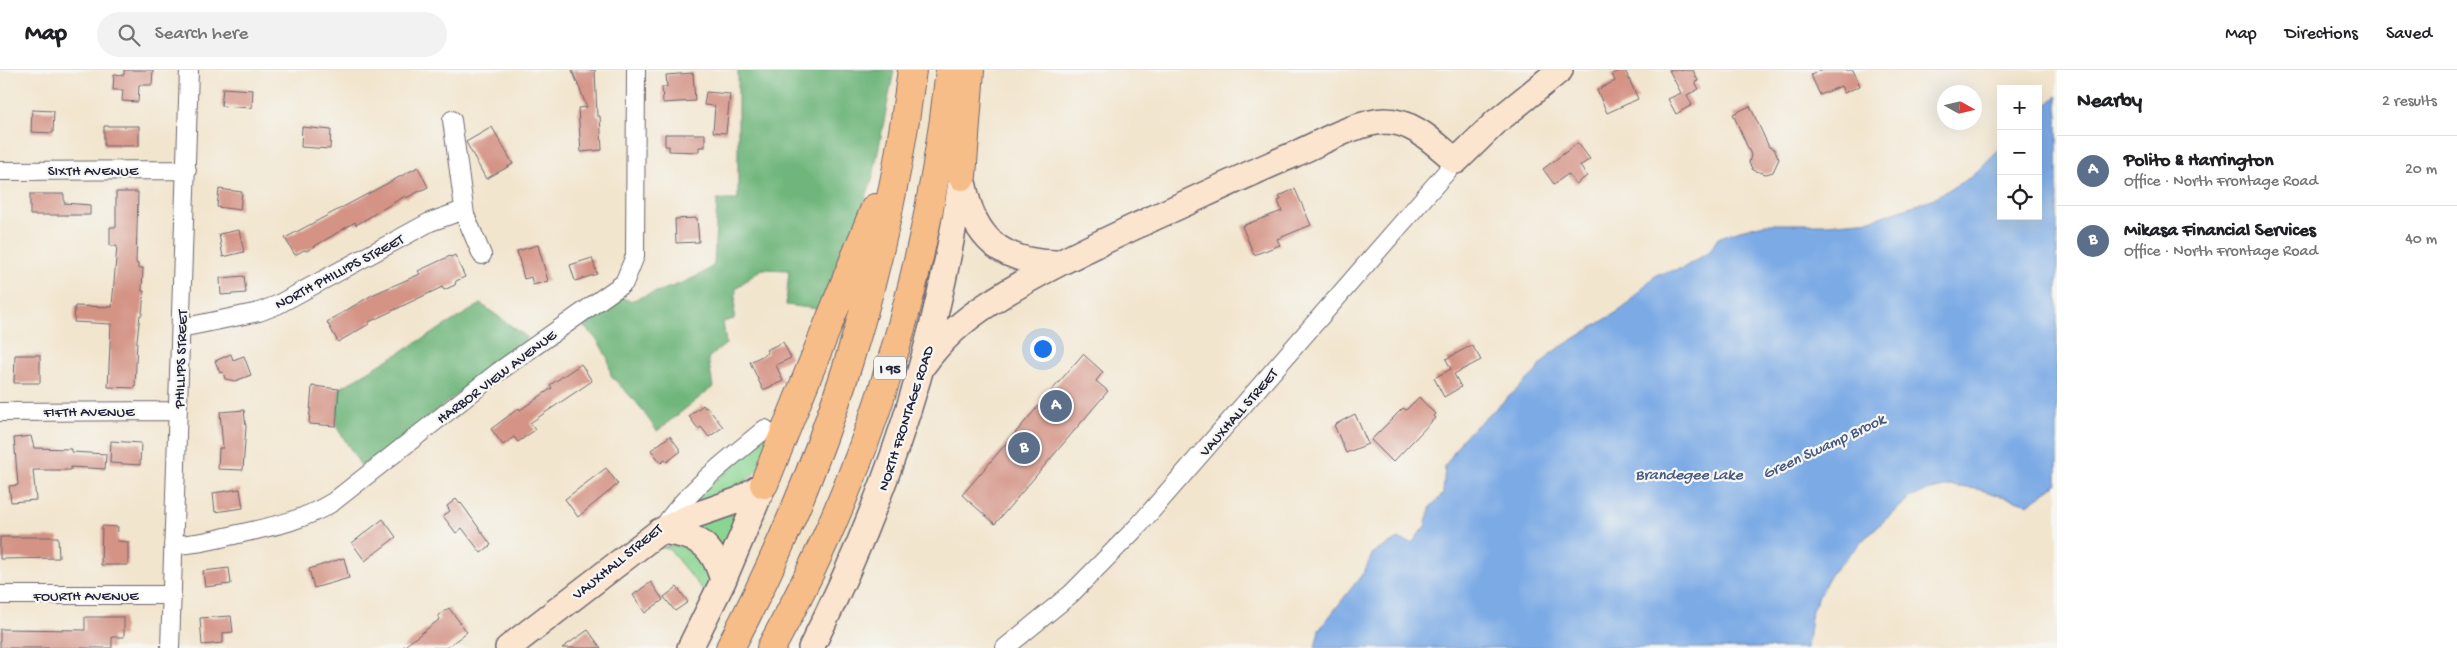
<!DOCTYPE html>
<html lang="en">
<head>
<meta charset="utf-8">
<style>
  :root { --surface:#fff; --page:#f2f2f2; --text:#202124; --muted:#757577; --line:#e0e0e0; --accent:#2563eb }
  body { margin:0; font-family:"Gochi Hand",sans-serif; background:var(--page); color:var(--text) }
  .controls { position:absolute; right:15px; top:15px; display:grid; overflow:hidden; border-radius:0px; box-shadow:0 5px 20px #0002 }
  .controls button { width:45px; height:45px; display:grid; place-items:center; padding:0; border:0; border-bottom:1px solid var(--line); background:var(--surface); color:var(--text); font:25px sans-serif }
  .compass { position:absolute; left:1937px; top:15px; width:45px; height:45px; border-radius:50%; background:var(--surface); box-shadow:0 5px 20px #0002; rotate:98deg }
  .you { position:absolute; left:1042px; top:278px; width:18px; height:18px; margin:-12px; border:4px solid #fff; border-radius:50%; background:#1a73e8; box-shadow:0 0 0 8px #1a73e833 }
  .badge { display:grid; place-items:center; width:32px; height:32px; border-radius:50%; background:var(--accent); color:#fff; font-size:16px; font-weight:700 }
  .pin { position:absolute; translate:-50% -50%; border:2px solid #fff; box-shadow:0 1px 5px #0006 }
  .list { margin:0; padding:0; list-style:none }
  h2 { display:flex; justify-content:space-between; align-items:center; height:65px; margin:0; padding:0 20px; font-size:21px }
  h2 small { font-size:16px; font-weight:400; color:var(--muted) }
  .list li { display:grid; grid-template-columns:32px 1fr auto; gap:15px; align-items:center; box-sizing:border-box; height:70px; padding:0 20px; border-top:1px solid var(--line) }
  .list b { display:block; font-size:19px; white-space:nowrap }
  .list p { margin:0; font-size:16px; white-space:nowrap; color:var(--muted) }
  .list em { font-size:16px; font-style:normal; color:var(--muted) }
  .icon { flex:none; width:28px; height:28px; fill:none; stroke:currentColor; stroke-width:2; stroke-linecap:round; stroke-linejoin:round }
  .map { position:relative; flex:none; width:2057px; height:578px; overflow:hidden }
  header { display:flex; align-items:center; gap:30px; box-sizing:border-box; height:70px; padding:0 25px; background:var(--surface); border-bottom:1px solid var(--line) }
  header strong { font-size:24px }
  nav { display:flex; gap:28px; margin-inline-start:auto; font-size:18px }
  .search { width:350px; height:45px; background:var(--page); display:flex; align-items:center; gap:12px; box-sizing:border-box; padding:0 18px; border-radius:28px; color:var(--muted); font-size:19px }
  main { display:flex }
  aside { flex:1; background:var(--surface) }
  .map>svg:first-child { display:block }
  .green { fill:#8bd592; stroke:#567c66 }
  .forest { fill:#70b67c; stroke:#496c5c }
  .water { fill:#7baae5; stroke:#4e6690 }
  .building { fill:#d49385 }
  .lines { fill:none; stroke-linecap:round; stroke-linejoin:round }
  .street-casing { stroke:#6b666e; stroke-width:20 }
  .secondary-casing { stroke:#6b666e; stroke-width:28 }
  .highway-casing { stroke:#6b666e; stroke-width:30 }
  .street { stroke:#fff; stroke-width:18 }
  .secondary { stroke:#fce5cf; stroke-width:25 }
  .highway { stroke:#f7bd88; stroke-width:28 }
  .labels { text-anchor:middle; stroke-width:4.5; stroke-linejoin:round; paint-order:stroke }
  .shield { fill:#f6f6f2; stroke:#626272; stroke-width:1 }
  .shield-label { font-size:14px; font-weight:bold; fill:#22223b }
  .street-label { font-size:15px; fill:#22223b; stroke:#f6f6f2 }
  .water-label { font-size:16px; font-style:italic; fill:#46587f; stroke:#f6f6f2 }
</style>
</head>
<body>
<header>
<strong>Map</strong>
<div class="search"><svg class="icon" aria-label="search" viewBox="0 0 24 24"><circle cx="10" cy="10" r="6"/><path d="M15 15l6 6"/></svg>Search here</div>
<nav><a>Map</a><a>Directions</a><a>Saved</a></nav>
</header>
<main>
<div class="map">
<svg width="2057" height="578" viewBox="0 0 2057 578">
  <rect width="100%" height="100%" fill="#f6f6f2"/>
  <filter id="ink" filterUnits="userSpaceOnUse"><feTurbulence type="fractalNoise" baseFrequency=".02" numOctaves="2"/><feDisplacementMap in="SourceGraphic" scale="10" xChannelSelector="R" yChannelSelector="G"/><feConvolveMatrix kernelMatrix="1 2 1 2 8 2 1 2 1" color-interpolation-filters="sRGB"/></filter>
  <filter id="wash" filterUnits="userSpaceOnUse"><feTurbulence type="fractalNoise" baseFrequency=".0096" numOctaves="4" result="noise"/><feDisplacementMap in="SourceGraphic" scale="20" xChannelSelector="R" yChannelSelector="G"/><feGaussianBlur stdDeviation="1.12" result="paint"/><feColorMatrix in="noise" values="0 0 0 0 0 0 0 0 0 0 0 0 0 0 0 0 0 1.4 0 .05"/><feComposite in="paint" operator="in"/></filter>
  <g filter="url(#wash)">
    <rect width="100%" height="100%" fill="#f2e5ce"/>
    <path class="green" d="M790,332C781,352 774,375 762,393C748,414 722,429 699,438L690,431C710,414 776,367 778,343Z
      M735,443L737,446L726,485L694,454Z
      M672,475L694,478L713,511L706,524L668,478H659Z"/>
    <path class="forest" d="M738,0H894L873,107L825,240L786,235L789,200L762,199L736,218L734,249L723,252L726,274L708,288L713,317L657,361L637,333L611,306L608,289L598,271L583,256L623,228L630,231C658,220 691,214 714,195L717,130H738Z
      M481,234L528,268L363,399L336,356L339,319Z"/>
    <path class="water" d="M2057,26V414L2029,434L1977,419L1950,416L1926,421L1910,428L1869,464L1830,505L1812,540L1807,578H1315L1319,560L1364,502L1373,483L1398,469L1412,473L1425,456L1431,436L1443,424L1445,396L1463,368L1534,304L1551,283L1622,239L1655,205L1683,198L1709,182L1718,168L1740,160L1764,154H1826L1871,150L1932,129L1971,107L2001,77V146H2038V42Z"/>
    <g id="blocks">
      <path class="building" d="M124,0H153L152,15H139L138,32L122,31L123,20H113L114,4L124,5Z
        M572,0H595L597,46H600L602,80L581,82L578,38L587,37Z
        M1622,0H1625L1638,29L1607,43L1597,20L1615,11L1612,4Z
        M1669,0H1693L1698,11L1695,12L1699,19L1687,25L1692,35L1676,44L1668,29L1681,23Z
        M1821,0H1853L1860,16L1844,23L1841,16L1820,25L1811,5Z
        M693,3L695,31L663,33L662,17H667L666,5Z
        M223,18L253,20L252,38L221,36Z
        M706,22L730,24L726,63L713,62L715,36L704,35Z
        M1750,36L1769,77L1774,79L1779,89L1773,102L1766,104L1753,100L1749,93L1751,85L1733,44Z
        M32,40L54,41L53,63L31,62Z
        M104,56H139V76H104Z
        M302,57L331,60L330,79L301,77Z
        M492,57L513,94L486,109L466,72Z
        M665,64H705V77H699V82L669,81V76H665Z
        M1578,73L1590,89L1580,96L1587,106L1576,114L1568,104L1554,114L1543,99Z
        M418,97L428,117L406,128L405,126L356,155L355,152L307,181L304,180L295,185L285,168Z
        M219,119L242,122L240,140L217,137Z
        M1295,119L1311,155L1277,169L1280,175L1254,185L1242,156L1282,141L1278,131L1281,130L1279,126Z
        M116,122H138L136,193L138,194V198H143L142,221H144L142,245H140L137,270L135,318L108,317L111,254L74,252L75,236L112,237L117,176H110V157H116Z
        M30,124H64V133L90,135V145H30Z
        M697,148L699,172L676,173L675,149Z
        M239,160L244,182L223,187L219,164Z
        M538,175L548,211L533,215L531,207L524,209L517,181Z
        M455,185L465,207L456,211L455,215L444,220L442,217L369,252V254L338,272L327,252L372,225L420,204L418,201L450,186L451,187Z
        M592,188L597,204L575,211L570,195Z
        M244,206L246,223L221,225L220,208Z
        M783,272L791,288L776,295L783,311L763,320L750,292L768,283L766,280Z
        M1472,275L1481,290L1454,304L1461,317L1444,327L1434,308L1451,299L1446,289Z
        M231,284L233,290L244,286L251,305L235,311L225,309L223,302L220,303L215,291Z
        M1083,284L1103,302L1096,311L1108,321L995,454L962,425Z
        M15,285H40V313H14Z
        M581,294L592,311L530,353L535,360L518,372L514,367L503,375L491,359L519,338L520,340L552,318L550,315Z
        M312,316L339,319L336,356L309,354Z
        M1419,327L1435,344L1433,346L1435,348L1393,392L1371,370L1403,338L1406,340Z
        M703,335L705,338L707,337L723,357L709,367L701,357L698,359L689,346Z
        M244,340L246,357L243,400L218,399L219,378H223L220,342Z
        M1355,344L1368,374L1346,383L1334,355Z
        M31,366L34,378L71,379V382L106,384L105,399L71,397V400H33L36,430L11,432L9,416L18,415L14,368Z
        M670,366L681,381L667,392L665,390L661,393L651,380Z
        M111,371L141,373L140,395L110,393Z
        M606,398L618,414L578,447L565,429Z
        M240,419L243,438L215,442L213,423Z
        M456,429L460,434L461,433L491,475L481,483L462,458L456,463L443,446L450,441L447,436Z
        M383,449L396,467L365,491L352,473Z
        M102,456L118,457L117,471L128,472V495H101Z
        M0,467H58L59,488L0,489Z
        M344,488L349,508L314,518L309,499Z
        M229,498L231,514L205,517L203,501Z
        M651,512L663,530L645,543L633,525Z
        M677,517L688,532L675,541L664,527Z
        M449,538L467,562L446,578H402L440,549L438,546Z
        M231,546L233,562L223,563V573L202,575L200,548Z
        M85,547H124V567H112V578H0V559L85,560Z
        M588,560L601,578H562Z"/>
    </g>
  </g>
  <g filter="url(#ink)">
    <use href="#blocks" fill-opacity="0" stroke="#6b666e" stroke-width="1"/>
    <g class="lines">
      <g class="street-casing">
        <path id="street" d="M452,50L465,145L482,185
          M0,101L187,100
          M181,258L259,242L277,235L430,152L464,140
          M0,342L178,341
          M662,459C688,419 728,390 765,359
          M173,475C196,475 216,469 238,464C274,456 302,451 333,432L498,302L624,213L635,186L636,0
          M0,525H172
          M170,578L189,0
          M1005,578L1071,524L1139,455L1456,91"/>
      </g>
      <g class="secondary-casing">
        <path id="secondary" d="M964,116C974,169 1002,192 1056,193
          M924,294C942,269 963,250 990,233C1041,200 1096,175 1151,149C1198,128 1245,105 1293,85C1318,74 1357,52 1385,51C1414,51 1435,74 1456,91L1496,52L1560,0
          M660,461C697,465 713,473 723,511
          M508,578L660,461L687,448L739,430L764,414
          M690,578L723,511L764,414
          M811,578C887,427 938,273 962,106"/>
      </g>
      <g class="highway-casing">
        <path id="highway" d="M962,106L970,0
          M764,414L875,138
          M730,578C824,399 887,202 912,0
          M771,578C870,399 928,203 950,0"/>
      </g>
      <use href="#street" class="street"/>
      <use href="#secondary" class="secondary"/>
      <use href="#highway" class="highway"/>
    </g>
  </g>
  <g class="labels">
    <rect class="shield" x="874" y="286.5" width="32" height="23" rx="4"/>
    <g class="shield-label">
      <text x="890" y="303">I 95</text>
    </g>
    <g class="street-label">
      <text x="93" y="105">SIXTH AVENUE</text>
      <text transform="translate(339 201) rotate(-28)" y="5">NORTH PHILLIPS STREET</text>
      <text transform="translate(180 289) rotate(-88)" y="5">PHILLIPS STREET</text>
      <text transform="translate(496 306) rotate(-37)" y="5">HARBOR VIEW AVENUE</text>
      <text x="89" y="346">FIFTH AVENUE</text>
      <text transform="translate(1238 342) rotate(-49)" y="5">VAUXHALL STREET</text>
      <text transform="translate(905 348) rotate(-72)" y="5">NORTH FRONTAGE ROAD</text>
      <text transform="translate(617 491) rotate(-39)" y="5">VAUXHALL STREET</text>
      <text x="86" y="530">FOURTH AVENUE</text>
    </g>
    <g class="water-label">
      <text transform="translate(1823 375) rotate(-25)" y="6">Green Swamp Brook</text>
      <text x="1689" y="409">Brandegee Lake</text>
    </g>
  </g>
</svg>
<div class="controls">
<button>+</button>
<button>−</button>
<button><svg class="icon" aria-label="locate" viewBox="0 0 24 24"><circle cx="12" cy="12" r="6"/><path d="M12 2v4M12 18v4M2 12h4M18 12h4"/></svg></button>
</div>
<svg class="compass" viewBox="-18 -18 36 36"><path d="M0-13l5 13h-10z" fill="#e53935"/><path d="M0 13l5-13h-10z" fill="#757577"/></svg>
<div class="you"></div>
<div class="pin badge" style="left:1056px;top:336px;background:#5c6f8a">A</div>
<div class="pin badge" style="left:1024px;top:378px;background:#5c6f8a">B</div>
</div>
<aside>
<h2>Nearby<small>2 results</small></h2>
<ul class="list">
<li><span class="badge" style="background:#5c6f8a">A</span><div><b>Polito &amp; Harrington</b><p>Office · North Frontage Road</p></div><em>20 m</em></li>
<li><span class="badge" style="background:#5c6f8a">B</span><div><b>Mikasa Financial Services</b><p>Office · North Frontage Road</p></div><em>40 m</em></li>
</ul>
</aside>
</main>
</body>
</html>
